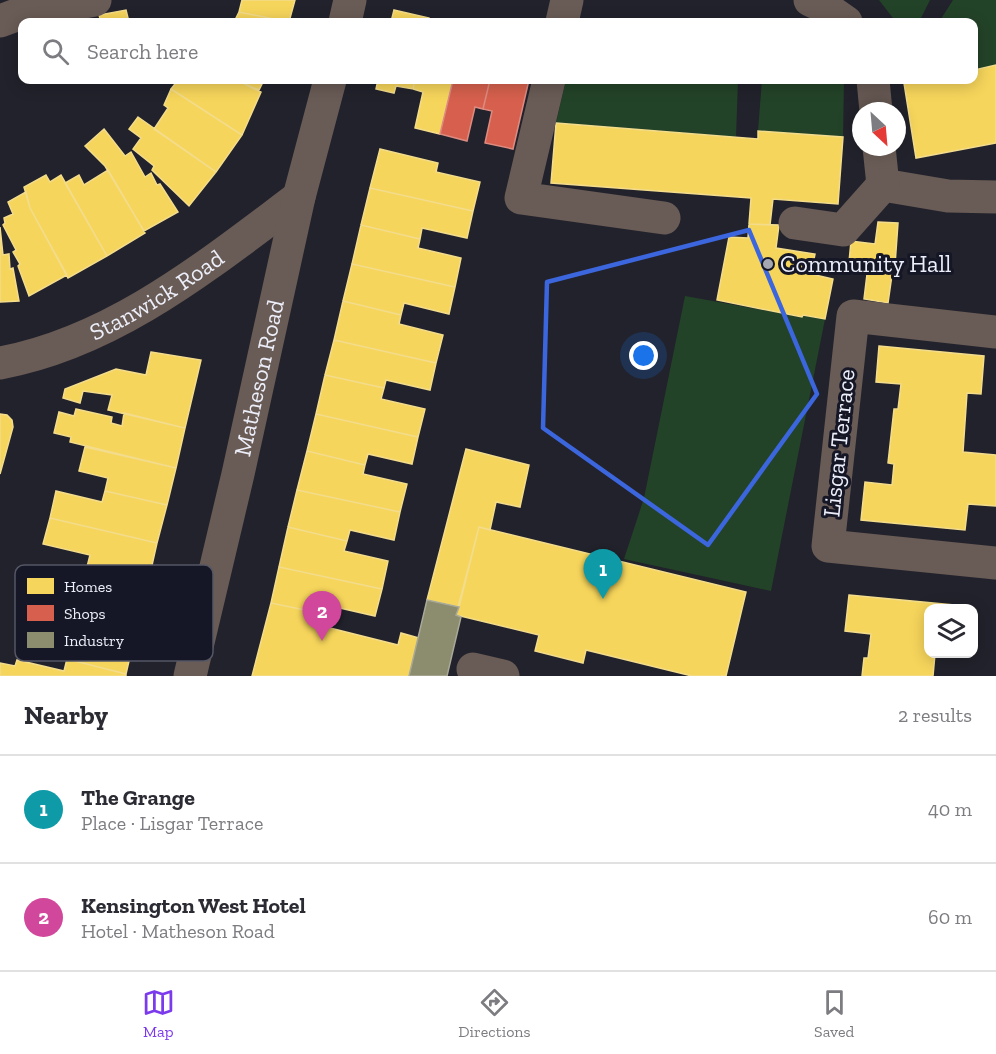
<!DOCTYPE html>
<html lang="en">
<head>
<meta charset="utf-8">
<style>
  :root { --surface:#fff; --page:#f7f7f7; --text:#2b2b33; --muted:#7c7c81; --line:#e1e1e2; --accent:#7c3aed }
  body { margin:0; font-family:"Zilla Slab",serif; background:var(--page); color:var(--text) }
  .controls { position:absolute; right:18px; bottom:18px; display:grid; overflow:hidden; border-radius:12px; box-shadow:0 3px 15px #0003 }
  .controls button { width:54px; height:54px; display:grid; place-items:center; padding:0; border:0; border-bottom:2px solid var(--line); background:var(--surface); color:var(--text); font:30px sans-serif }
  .compass { position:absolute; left:852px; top:102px; width:54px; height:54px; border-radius:50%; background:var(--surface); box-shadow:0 3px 15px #0003; rotate:154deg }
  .you { position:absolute; left:644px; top:356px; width:21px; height:21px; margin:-15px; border:4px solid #fff; border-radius:50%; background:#1a73e8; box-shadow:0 0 0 9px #1a73e833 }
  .badge { display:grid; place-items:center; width:39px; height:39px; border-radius:50%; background:var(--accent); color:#fff; font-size:20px; font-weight:700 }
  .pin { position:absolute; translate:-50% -50px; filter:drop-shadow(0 2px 3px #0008) }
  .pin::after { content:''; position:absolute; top:32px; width:21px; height:18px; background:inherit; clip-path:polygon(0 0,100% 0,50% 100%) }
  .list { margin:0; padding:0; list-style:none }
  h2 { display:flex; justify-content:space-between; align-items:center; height:78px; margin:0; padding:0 24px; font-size:26px }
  h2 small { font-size:20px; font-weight:400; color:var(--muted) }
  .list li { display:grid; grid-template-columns:39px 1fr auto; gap:18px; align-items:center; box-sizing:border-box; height:108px; padding:0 24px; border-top:2px solid var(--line) }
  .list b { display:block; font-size:22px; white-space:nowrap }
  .list p { margin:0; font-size:20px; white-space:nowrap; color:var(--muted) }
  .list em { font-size:20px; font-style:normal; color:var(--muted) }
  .icon { flex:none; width:33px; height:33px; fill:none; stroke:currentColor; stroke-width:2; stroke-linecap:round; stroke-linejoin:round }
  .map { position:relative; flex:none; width:996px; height:676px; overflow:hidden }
  .search { position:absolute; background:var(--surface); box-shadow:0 3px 15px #0003; left:18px; right:18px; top:18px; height:66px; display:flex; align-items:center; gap:15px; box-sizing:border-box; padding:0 21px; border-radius:12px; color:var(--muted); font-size:22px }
  .sheet { height:294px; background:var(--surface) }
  nav { display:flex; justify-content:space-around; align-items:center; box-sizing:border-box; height:84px; border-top:2px solid var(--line); background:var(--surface); font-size:16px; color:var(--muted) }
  nav a { display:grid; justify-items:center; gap:3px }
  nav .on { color:var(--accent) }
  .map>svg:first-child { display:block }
  .green { fill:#234328 }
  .homes { fill:#f6d55c; stroke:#f3dc8b; stroke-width:1.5 }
  .shops { fill:#d6604d; stroke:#dd8b81; stroke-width:1.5 }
  .industry { fill:#8c8c6e; stroke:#a9a998; stroke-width:1.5 }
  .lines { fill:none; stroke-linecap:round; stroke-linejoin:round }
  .minor { stroke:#695b55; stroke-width:33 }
  .marked { fill:none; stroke:#3c66dd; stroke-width:4.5; stroke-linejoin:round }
  .poi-dot { fill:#a5a7b1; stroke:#151626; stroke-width:2 }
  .labels { text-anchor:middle; stroke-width:6; stroke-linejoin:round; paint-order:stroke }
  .poi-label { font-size:24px; fill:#eceef9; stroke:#151626; text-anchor:start }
  .street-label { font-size:24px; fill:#eceef9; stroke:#151626 }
  .key { fill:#151626; stroke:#565765; stroke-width:1.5 }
  .key-label { font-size:16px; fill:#eceef9 }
</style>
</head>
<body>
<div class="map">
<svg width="996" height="676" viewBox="0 0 996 676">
  <rect width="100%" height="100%" fill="#22222c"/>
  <path class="green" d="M879,0H930L920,20L896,22Z
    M953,0H996V65L974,70V22H939Z
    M566,80H738L736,137L556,123Z
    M762,80H844L843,137L758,131Z
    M685,296L802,317L803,315L825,319L771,591L624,559L644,498Z"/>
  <path class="homes" d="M242,0H295L289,22L239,12Z
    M126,10L129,22H101L99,15Z
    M394,10L429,18L428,22H391Z
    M239,12L289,22H234Z
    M996,65V143L916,158L904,83L921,80H974V70Z
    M178,80L185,81V80H236L261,92L242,135L171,89Z
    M236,80H264L259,90Z
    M378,80H415L413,89L396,86L394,93L376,89Z
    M415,80H453L440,134L415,128L423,92L413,89Z
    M171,89L242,135L216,172L154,129L168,108L164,105Z
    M138,117L216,172L189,206L152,170L154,166L133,149L141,138L129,129Z
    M556,123L758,139V131L843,137L838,204L773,199L770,225L749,224L751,198L551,183Z
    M104,129L125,156L131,152L145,177L151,173L157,185L160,184L178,212L144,231L105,166L85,146Z
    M380,149L438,163L436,172L480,182L473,211L370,188Z
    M108,170L145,233L107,256L65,183L79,175L84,185Z
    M46,175L50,182L61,175L107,256L68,278L30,208L24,187Z
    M370,188L473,211L467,238L422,228L420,239L361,225Z
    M26,192L30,208L67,275L29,296L18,266L20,264L13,252L16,250L3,225L5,223L4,218L13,214L8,202Z
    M878,222L898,223L895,265L849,262L851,241L875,244Z
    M749,224L779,225L776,248L815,254L811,274L833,279L825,319L803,315L802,317L717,300L729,237L748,238Z
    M361,225L420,239L418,248L461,258L455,287L352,264Z
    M0,227L3,255L9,254L10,269L13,268L19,301L0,302Z
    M352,264L455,287L449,314L404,303L401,315L343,301Z
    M868,266L893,268L888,303L864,299Z
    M343,301L401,315L399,324L443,335L436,363L334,340Z
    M334,340L436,363L430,390L386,380L384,388L325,375Z
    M879,346L984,356L981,394L967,393L963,452L996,455V506L968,504L965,530L861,520L865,482L892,485L894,464L888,463L894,409H898L901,384L876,382Z
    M151,352L201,360L185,428L108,410L112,395L83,391L80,403L63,398L65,389L116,369L146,375Z
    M325,375L384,388L381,399L425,409L418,437L316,414Z
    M76,409L112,417L111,423L122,426L124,413L185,428L176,468L70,442L71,437L54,433L59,412L74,416Z
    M0,414L7,415L12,420L13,427L0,474Z
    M316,414L418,437L412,464L368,454L365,465L307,451Z
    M85,447L176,468L167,505L105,491L108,478L79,471Z
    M466,449L529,465L520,507L496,502L490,530L479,527L459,607L427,600Z
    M307,451L365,465L363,474L407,484L400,512L297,490Z
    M297,490L400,512L394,540L350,530L347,541L288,527Z
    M56,491L102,502L105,491L167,505L157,543L50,518Z
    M50,518L157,543L148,583L87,567L90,555L43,544Z
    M288,527L347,541L344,551L388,561L382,589L279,567Z
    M479,527L746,592L726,676H692L586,650L583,663L535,651L539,635L456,615Z
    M279,567L382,589L375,616L331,606L329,615L271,603Z
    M849,595L954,605V608H928V654H935L933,676H862L864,658H868L871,634L845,631Z
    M32,601L80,613L78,621L135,635L126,674L67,659L72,641L25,629Z
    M271,603L329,615L326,627L398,645L401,633L419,638L409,676H252Z
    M67,659L126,674V676H0V663L15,666L17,660L64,671Z"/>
  <path class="shops" d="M453,80H490L483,109L475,107L467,141L440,134Z
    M490,80H529L513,149L485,143L492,111L483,109Z"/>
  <path class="industry" d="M427,600L459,607L456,615L461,617L447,676H409Z"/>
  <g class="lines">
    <g class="minor">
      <path d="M810,0L823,6L846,22"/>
      <path d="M0,21L19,14L95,0"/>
      <path d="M345,22L350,0"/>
      <path d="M562,22L567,0"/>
      <path d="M549,80L521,198L664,218"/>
      <path d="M873,80L876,111"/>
      <path d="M879,147L883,185L948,196L996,197"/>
      <path d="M795,223L843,230L883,185"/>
      <path d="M996,332L853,316L828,546L996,563"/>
      <path id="s1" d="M0,363C114,342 208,265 299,197"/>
      <path d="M473,669L503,676"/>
      <path id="s2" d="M190,676L238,474L299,197L330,80"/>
    </g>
  </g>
  <path class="marked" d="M749,230L817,394L708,545L543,428L547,282Z"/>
  <circle class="poi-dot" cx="768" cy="264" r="6"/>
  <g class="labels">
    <g class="poi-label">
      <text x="780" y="272">Community Hall</text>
    </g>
    <g class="street-label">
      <text dy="8" stroke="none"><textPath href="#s1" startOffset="172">Stanwick Road</textPath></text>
      <text dy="8" stroke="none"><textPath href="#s2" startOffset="306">Matheson Road</textPath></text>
      <text transform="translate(839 443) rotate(-84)" y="8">Lisgar Terrace</text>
    </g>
  </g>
  <rect x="15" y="565" width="198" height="96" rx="9" class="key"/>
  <rect x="27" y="578" width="27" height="16" fill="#f6d55c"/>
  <rect x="27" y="605" width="27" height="16" fill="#d6604d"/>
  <rect x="27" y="632" width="27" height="16" fill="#8c8c6e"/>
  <g class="key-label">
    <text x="64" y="592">Homes</text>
    <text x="64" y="619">Shops</text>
    <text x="64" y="646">Industry</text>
  </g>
</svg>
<div class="controls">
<button><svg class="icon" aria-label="layers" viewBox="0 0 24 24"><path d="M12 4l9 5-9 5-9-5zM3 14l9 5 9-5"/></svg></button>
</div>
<svg class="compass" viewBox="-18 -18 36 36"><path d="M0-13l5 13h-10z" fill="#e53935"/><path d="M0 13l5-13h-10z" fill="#7c7c81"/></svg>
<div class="you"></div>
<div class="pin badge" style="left:603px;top:599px;background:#0f9aa8">1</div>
<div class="pin badge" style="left:322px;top:641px;background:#d1479c">2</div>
<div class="search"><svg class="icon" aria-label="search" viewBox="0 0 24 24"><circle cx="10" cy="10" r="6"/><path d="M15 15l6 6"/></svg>Search here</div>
</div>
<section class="sheet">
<h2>Nearby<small>2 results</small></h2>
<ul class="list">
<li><span class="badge" style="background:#0f9aa8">1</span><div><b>The Grange</b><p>Place · Lisgar Terrace</p></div><em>40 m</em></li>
<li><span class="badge" style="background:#d1479c">2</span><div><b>Kensington West Hotel</b><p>Hotel · Matheson Road</p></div><em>60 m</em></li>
</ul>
</section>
<nav>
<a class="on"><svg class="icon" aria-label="map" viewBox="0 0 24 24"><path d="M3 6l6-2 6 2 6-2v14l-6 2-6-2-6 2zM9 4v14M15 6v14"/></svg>Map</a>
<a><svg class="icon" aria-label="directions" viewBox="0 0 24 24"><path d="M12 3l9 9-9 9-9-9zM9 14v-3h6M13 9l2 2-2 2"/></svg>Directions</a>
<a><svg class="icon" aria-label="saved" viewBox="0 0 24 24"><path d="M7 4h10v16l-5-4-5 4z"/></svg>Saved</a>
</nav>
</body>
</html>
